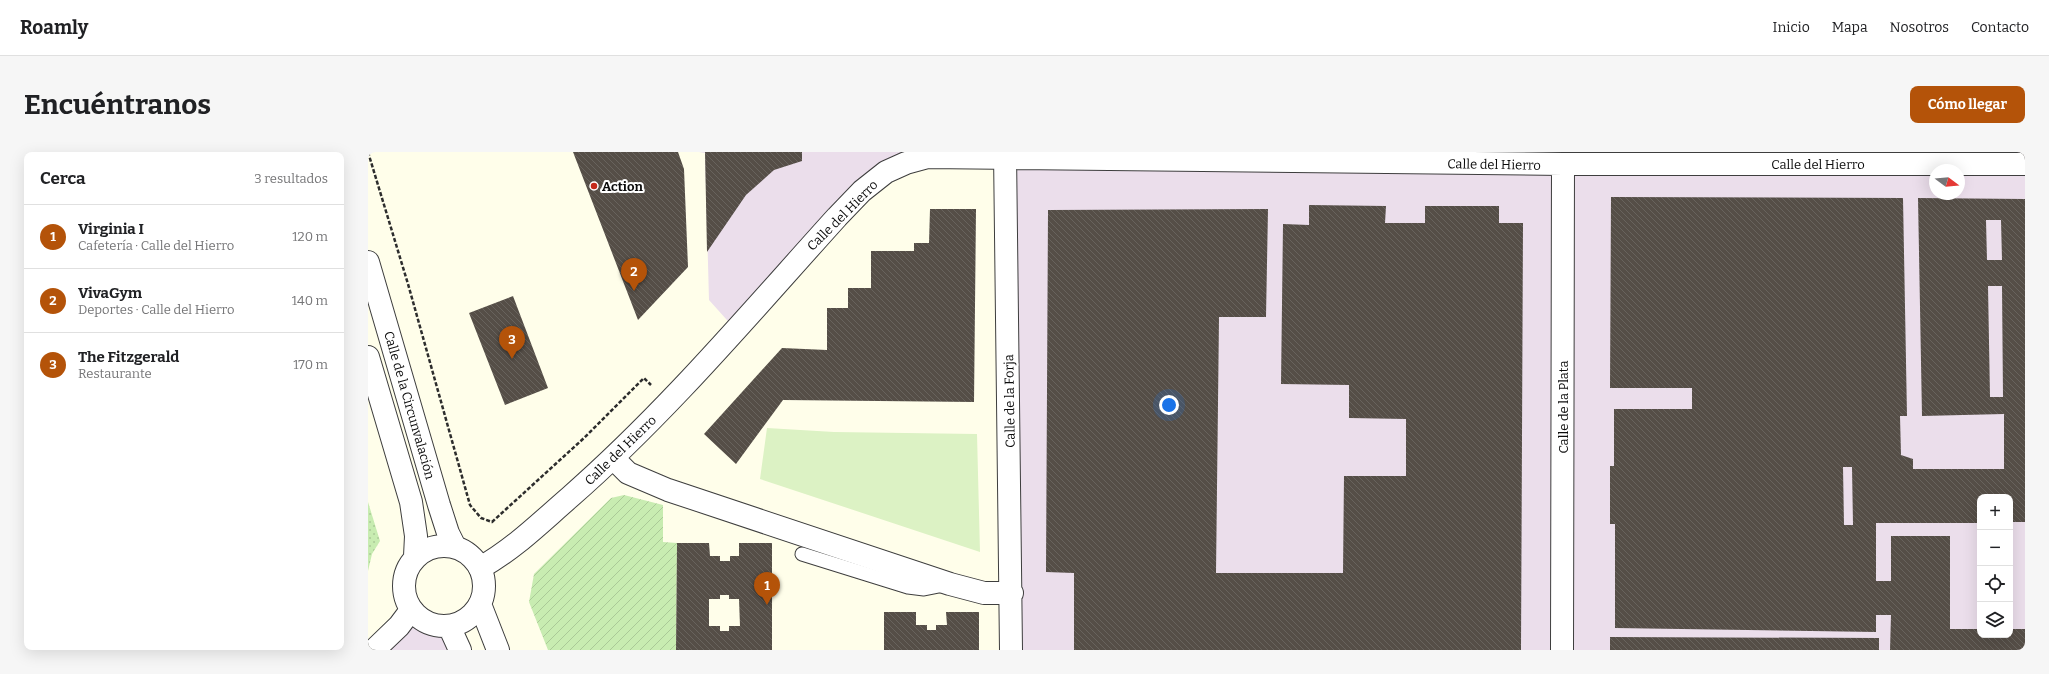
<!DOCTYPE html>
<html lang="es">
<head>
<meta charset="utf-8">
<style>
  :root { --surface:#fff; --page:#f6f6f6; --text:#202124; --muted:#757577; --line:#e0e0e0; --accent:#b45309 }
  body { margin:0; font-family:Bitter,serif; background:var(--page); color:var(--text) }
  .controls { position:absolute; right:12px; bottom:12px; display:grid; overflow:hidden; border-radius:8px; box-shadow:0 4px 16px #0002 }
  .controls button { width:36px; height:36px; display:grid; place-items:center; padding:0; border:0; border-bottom:1px solid var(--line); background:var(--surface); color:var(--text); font:20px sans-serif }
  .compass { position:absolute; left:1561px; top:12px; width:36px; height:36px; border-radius:50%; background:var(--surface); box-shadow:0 4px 16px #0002; rotate:106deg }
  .you { position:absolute; left:801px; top:253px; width:14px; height:14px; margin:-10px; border:3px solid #fff; border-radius:50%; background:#1a73e8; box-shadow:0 0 0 6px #1a73e833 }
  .badge { display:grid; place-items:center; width:26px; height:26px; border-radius:50%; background:var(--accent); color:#fff; font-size:13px; font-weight:700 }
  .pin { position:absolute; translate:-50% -33px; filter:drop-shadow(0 1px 2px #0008) }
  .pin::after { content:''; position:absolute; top:21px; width:14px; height:12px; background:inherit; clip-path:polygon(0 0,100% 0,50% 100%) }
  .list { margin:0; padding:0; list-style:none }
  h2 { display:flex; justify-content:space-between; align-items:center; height:52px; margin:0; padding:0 16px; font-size:17px }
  h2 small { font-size:13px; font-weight:400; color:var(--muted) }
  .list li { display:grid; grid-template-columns:26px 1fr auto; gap:12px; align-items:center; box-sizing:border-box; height:64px; padding:0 16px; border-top:1px solid var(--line) }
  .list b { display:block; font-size:15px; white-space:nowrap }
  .list p { margin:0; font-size:13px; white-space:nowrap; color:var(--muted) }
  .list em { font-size:13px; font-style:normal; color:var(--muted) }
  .icon { flex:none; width:22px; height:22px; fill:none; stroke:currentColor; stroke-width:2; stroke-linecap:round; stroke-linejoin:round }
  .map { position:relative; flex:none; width:1657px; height:498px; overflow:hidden; border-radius:8px }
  header { display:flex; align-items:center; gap:24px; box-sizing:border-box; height:56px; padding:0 20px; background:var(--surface); border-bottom:1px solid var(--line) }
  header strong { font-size:19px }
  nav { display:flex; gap:22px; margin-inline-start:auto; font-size:14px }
  .intro { display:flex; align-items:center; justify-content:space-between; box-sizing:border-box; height:96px; padding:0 24px }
  h1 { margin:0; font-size:28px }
  .button { padding:10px 18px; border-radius:8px; background:var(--accent); color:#fff; font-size:14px; font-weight:700 }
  main { display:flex; gap:24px; padding:0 24px }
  aside { flex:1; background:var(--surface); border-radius:8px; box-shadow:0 4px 16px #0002 }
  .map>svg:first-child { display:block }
  .industrial { fill:#ebdeeb; fill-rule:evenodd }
  .park { fill:url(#park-dots) }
  .garden { fill:url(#garden-furrows) }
  .pitch { fill:#dcf2c4 }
  .building { fill:url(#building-back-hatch); fill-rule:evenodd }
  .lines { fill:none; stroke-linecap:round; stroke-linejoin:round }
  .service-casing { stroke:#3e3e3e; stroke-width:15 }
  .minor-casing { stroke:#3e3e3e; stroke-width:24 }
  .tertiary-casing { stroke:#3e3e3e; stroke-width:24 }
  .path { stroke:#2d2d2d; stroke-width:2.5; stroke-dasharray:4 2; stroke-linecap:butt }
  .service { stroke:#fff; stroke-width:13 }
  .minor { stroke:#fff; stroke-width:22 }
  .tertiary { stroke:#fff; stroke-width:22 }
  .poi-dot { fill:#c4281a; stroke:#fff; stroke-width:1.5 }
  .labels { text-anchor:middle; stroke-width:4; stroke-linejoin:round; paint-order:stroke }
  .street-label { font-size:13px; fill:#0b0b0b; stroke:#fff }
  .poi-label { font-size:13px; font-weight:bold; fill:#0b0b0b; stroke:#fff; text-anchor:start }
</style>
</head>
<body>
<header>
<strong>Roamly</strong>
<nav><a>Inicio</a><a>Mapa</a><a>Nosotros</a><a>Contacto</a></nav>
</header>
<div class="intro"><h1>Encuéntranos</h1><a class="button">Cómo llegar</a></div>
<main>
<aside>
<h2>Cerca<small>3 resultados</small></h2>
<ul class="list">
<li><span class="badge">1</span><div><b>Virginia I</b><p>Cafetería · Calle del Hierro</p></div><em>120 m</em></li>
<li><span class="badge">2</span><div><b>VivaGym</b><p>Deportes · Calle del Hierro</p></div><em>140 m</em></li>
<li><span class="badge">3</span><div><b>The Fitzgerald</b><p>Restaurante</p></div><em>170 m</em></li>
</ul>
</aside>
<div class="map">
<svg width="1657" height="498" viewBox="0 0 1657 498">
  <defs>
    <pattern id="park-dots" width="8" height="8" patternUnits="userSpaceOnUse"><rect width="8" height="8" fill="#c8ecb1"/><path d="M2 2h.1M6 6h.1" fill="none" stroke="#aac997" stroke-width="1.8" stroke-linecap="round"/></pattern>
    <pattern id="garden-furrows" width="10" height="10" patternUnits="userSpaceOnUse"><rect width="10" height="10" fill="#c8ecb1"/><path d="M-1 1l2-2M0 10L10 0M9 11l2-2" fill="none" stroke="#aac997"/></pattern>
    <pattern id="building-back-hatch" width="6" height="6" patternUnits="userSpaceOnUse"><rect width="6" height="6" fill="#554e47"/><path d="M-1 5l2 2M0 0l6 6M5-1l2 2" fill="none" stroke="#68635d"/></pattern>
  </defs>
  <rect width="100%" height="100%" fill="#fffeea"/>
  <path class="industrial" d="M331,0H1657V498H643L637,6L538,11L367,177L341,148L337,1ZM1567,18H1591V42H1567ZM1612,345H1642V483H1612Z
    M43,458L60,471L71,474L92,498H6Z"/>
  <path class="park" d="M0,350L12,389L4,402L0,419Z"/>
  <path class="garden" d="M256,343L295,353V390L309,391L308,498H180L161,450L166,422L243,346Z"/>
  <path class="pitch" d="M399,276L466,280L609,282L612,400L392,327Z"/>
  <path class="building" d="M205,0H310L316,17L320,115L270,168Z
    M337,0H434V9L406,18L378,43L339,100Z
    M1243,45L1535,46L1539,264H1532L1533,303L1545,307V317H1636V262L1554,264L1550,46L1657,47V370H1642V345H1612V371H1508V429H1523V384H1582V477H1612V483H1642V477H1657V498H1522L1523,463H1508V480L1247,476V372H1242V314H1246V257H1324V236H1242ZM1618,68H1633L1634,108H1619ZM1620,134H1634L1635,245H1622ZM1475,315H1484L1485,373H1476Z
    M941,53L1018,54L1017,71H1057V54H1131V71H1155L1153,498H706V421L678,420L680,58L900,57L898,165H851L848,421H975L976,324H1038V267L981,266V233L913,232L915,72L941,73Z
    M562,57H608L606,250L415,248L368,312L336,282L414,196L459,198V156H480V136H503V99H546V91H561Z
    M145,144L180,236L137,253L101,161Z
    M309,391H341L342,404H352V409H362V404H371V391H404V498H308ZM352,443H361V447H371L372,474H361V479H352V474H341V447H352Z
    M516,460H548V473H559V478H568V473H579L578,460H611V498H516Z
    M1242,485L1511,486V498H1242Z"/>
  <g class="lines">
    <g class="service-casing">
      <path id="service" d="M434,402L540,435L556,437L576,433"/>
    </g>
    <g class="minor-casing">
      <path id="minor" d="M637,0L643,498
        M246,307L260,321L300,338L582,432L616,441H644
        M112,416C146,397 173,370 202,345C299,260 383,160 469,65L494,39L518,20L538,11L560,5L1195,12H1657
        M6,498L31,474L43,458
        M1194,498L1195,12"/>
    </g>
    <g class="tertiary-casing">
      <path id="tertiary" d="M0,110L71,353L80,381L87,395
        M0,205L43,350L48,384L47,404
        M36 434a40 40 0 1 1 80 0a40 40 0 1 1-80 0Z
        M112,452L130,498
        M81,474L92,498"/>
    </g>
    <path class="path" d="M0,0L40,132L102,353L113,366L124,370L216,286L276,226L283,233"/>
    <use href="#service" class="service"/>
    <use href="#minor" class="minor"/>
    <use href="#tertiary" class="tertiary"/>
  </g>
  <circle class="poi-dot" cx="226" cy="34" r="4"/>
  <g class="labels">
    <g class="street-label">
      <text transform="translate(1126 12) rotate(1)" y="5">Calle del Hierro</text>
      <text x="1450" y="17">Calle del Hierro</text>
      <text transform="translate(474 63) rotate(-45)" y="5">Calle del Hierro</text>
      <text transform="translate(641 249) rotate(-91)" y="5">Calle de la Forja</text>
      <text transform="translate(42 253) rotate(74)" y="5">Calle de la Circunvalación</text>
      <text transform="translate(1195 255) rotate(-90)" y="5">Calle de la Plata</text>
      <text transform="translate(252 298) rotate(-44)" y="5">Calle del Hierro</text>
    </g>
    <g class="poi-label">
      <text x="234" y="39">Action</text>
    </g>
  </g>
</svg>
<div class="controls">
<button>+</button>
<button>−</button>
<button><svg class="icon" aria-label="locate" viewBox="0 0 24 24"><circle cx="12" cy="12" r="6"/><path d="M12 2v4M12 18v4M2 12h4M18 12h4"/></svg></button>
<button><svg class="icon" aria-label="layers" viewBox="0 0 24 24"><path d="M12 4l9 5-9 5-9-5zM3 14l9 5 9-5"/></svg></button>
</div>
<svg class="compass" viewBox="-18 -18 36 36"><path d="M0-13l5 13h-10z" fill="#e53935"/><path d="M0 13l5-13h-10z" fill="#757577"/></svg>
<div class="you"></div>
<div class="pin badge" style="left:399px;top:453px">1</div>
<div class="pin badge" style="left:266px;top:139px">2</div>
<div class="pin badge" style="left:144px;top:207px">3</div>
</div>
</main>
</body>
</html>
